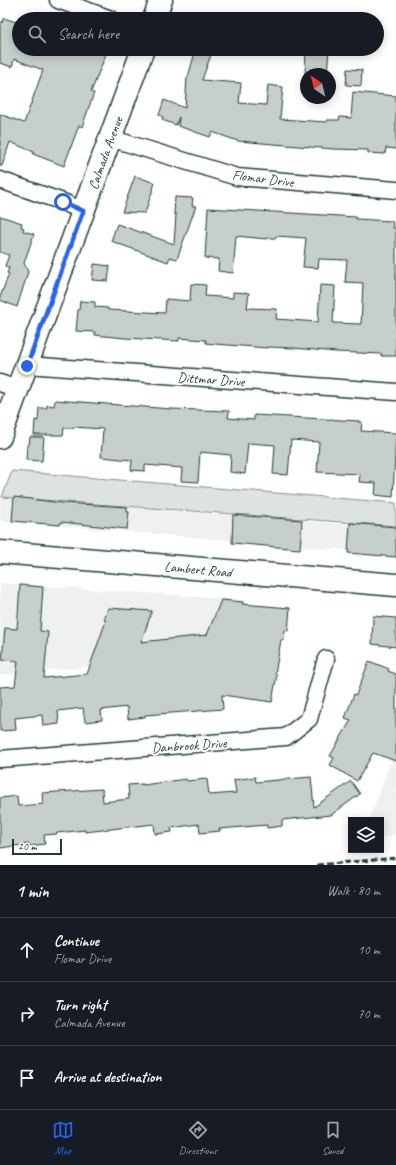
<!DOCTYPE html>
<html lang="en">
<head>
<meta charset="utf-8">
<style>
  :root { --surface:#171b24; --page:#242831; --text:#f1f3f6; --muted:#9ea1a6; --line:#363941; --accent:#2563eb }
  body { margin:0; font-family:Caveat,sans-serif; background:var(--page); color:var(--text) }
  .controls { position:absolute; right:12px; bottom:12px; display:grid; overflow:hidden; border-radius:0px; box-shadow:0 2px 10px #0003 }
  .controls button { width:36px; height:36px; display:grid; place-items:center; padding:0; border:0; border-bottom:1px solid var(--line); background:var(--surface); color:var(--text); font:20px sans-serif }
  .compass { position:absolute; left:300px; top:68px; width:36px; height:36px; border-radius:50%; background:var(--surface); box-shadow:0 2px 10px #0003; rotate:325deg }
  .scale { position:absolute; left:12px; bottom:10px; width:50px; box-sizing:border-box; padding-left:4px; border:2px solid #1f3d34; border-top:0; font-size:11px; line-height:14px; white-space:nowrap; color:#1f3d34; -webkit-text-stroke:3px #fff; paint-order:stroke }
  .stop { position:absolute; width:12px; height:12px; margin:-9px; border:3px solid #2563eb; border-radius:50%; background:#fff }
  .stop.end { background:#2563eb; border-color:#fff; box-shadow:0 1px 4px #0008 }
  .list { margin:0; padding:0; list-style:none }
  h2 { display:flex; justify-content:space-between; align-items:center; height:52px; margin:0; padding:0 16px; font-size:17px }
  h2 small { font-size:13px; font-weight:400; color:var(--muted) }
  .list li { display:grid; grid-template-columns:26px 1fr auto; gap:12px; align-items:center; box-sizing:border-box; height:64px; padding:0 16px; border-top:1px solid var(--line) }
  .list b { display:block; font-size:15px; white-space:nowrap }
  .list p { margin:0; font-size:13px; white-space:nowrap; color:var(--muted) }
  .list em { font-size:13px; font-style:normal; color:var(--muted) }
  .icon { flex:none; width:22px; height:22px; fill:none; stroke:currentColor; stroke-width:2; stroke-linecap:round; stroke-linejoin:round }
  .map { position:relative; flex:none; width:396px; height:865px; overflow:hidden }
  .search { position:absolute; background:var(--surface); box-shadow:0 2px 10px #0003; left:12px; right:12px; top:12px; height:44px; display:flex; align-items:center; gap:10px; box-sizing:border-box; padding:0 14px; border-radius:22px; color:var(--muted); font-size:15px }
  .sheet { height:244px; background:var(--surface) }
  nav { display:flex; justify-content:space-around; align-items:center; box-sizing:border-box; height:56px; border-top:1px solid var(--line); background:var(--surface); font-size:11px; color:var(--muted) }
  nav a { display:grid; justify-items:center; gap:2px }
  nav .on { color:var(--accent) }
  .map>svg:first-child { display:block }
  .built { fill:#eef1f0 }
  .green { fill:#dee3e2; stroke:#7e908b }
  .building { fill:#c7cfcc; stroke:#1f3d34 }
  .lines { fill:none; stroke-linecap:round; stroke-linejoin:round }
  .street-casing { stroke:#1f3d34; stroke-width:19 }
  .secondary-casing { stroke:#1f3d34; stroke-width:25 }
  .street { stroke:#fff; stroke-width:16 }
  .secondary { stroke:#fff; stroke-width:22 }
  .rail { stroke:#1f3d34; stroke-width:3; stroke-dasharray:6 3; stroke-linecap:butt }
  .route { stroke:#2563eb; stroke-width:5 }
  .labels { text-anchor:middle; stroke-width:4; stroke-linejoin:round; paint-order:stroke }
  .street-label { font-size:14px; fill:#1f3d34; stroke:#fff }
</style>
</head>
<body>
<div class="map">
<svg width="396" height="865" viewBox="0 0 396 865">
  <rect width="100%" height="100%" fill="#fff"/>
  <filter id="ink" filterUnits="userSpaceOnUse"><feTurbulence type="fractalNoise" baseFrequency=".025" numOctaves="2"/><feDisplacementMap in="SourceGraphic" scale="8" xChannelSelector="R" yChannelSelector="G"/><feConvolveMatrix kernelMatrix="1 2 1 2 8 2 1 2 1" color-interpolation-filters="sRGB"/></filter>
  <g filter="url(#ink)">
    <path class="built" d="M1,497L396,528V554L11,522L2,521L0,518V501Z
      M0,583L246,600L226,653L0,675Z
      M396,747V835L381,837V820H369Z"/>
    <path class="green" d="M12,471L396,503V526L2,497Z"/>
    <path class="building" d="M4,18L19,23V49H93L106,54L91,92L94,93L82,127L79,125L64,166L33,154L34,152L10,142L2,166H0V114L24,123L43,70L14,59L12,67L0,63V23H2Z
      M196,49H213L202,80L241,83L239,103L266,105L268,85L283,87L280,119L327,122V120H339L340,117L351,118L353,92L396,96V149L386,148L385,154L368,153V150L334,149L238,141L212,132L210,137L178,126L179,117L176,125L162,120L163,117L159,115L164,100L185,108L187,77H188Z
      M306,49H329L327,74H305Z
      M347,69L362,70L361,86L346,85Z
      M135,176L155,183L145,213L122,212Z
      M175,197L193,198L192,206H196L177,259L170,257L168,262L111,241L117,224L174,244L176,214H174Z
      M208,208L356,217V219L392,221L393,228H396V356H381L382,354L336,352L294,348L268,347V348L215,344L206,343V340L179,338V341L125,338L95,335V332L76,331L78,310H79L80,301L95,302V307L108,308V310L165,313L166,299L190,301L191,284L206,285L205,296L233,298V292L249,293L247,308L277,309L276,319L318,322L320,285L335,286L333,323L361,324L363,283L345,282L347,260L319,259L318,268L303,267L306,238L276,236V238H267V239L236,236L233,273L218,271L219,259L205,258Z
      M0,216L22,223L21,227L24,228L23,231L34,234L24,263L28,272L17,307L0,300V297L9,274L7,273L9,268L5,266L9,255L0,252Z
      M94,264L110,266L108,281L92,280Z
      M55,400L171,409L229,411L228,418L254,420V415L359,421L358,422H362L361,431L396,433L393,497L375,495L376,483L359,482L360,474L317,472L319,442L291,440L288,475L273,474L275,445L248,443L245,474L230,472L231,455L200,452L198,482L181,481L182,468L145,465V471L131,470L132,460L101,457L103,429L73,427V428H64L63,435H34L35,420L38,421L39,408H47V405L54,406Z
      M30,437H44L42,461L26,460L27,445H29Z
      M14,497L62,503L127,507V512H129L127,529L61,522L60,525L12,521Z
      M233,515L302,520L300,549L232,543Z
      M350,523L396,527V557L348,553Z
      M20,585L43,587L40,631L48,632L44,678L87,674L106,621L104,620L108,608L152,611L141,642L207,635L221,600L243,602L242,604L290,608L288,631L285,630L284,640H281L275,674H277L272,702L222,695L223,709L145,715V717L128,719L127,707L101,710L102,720L85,722L83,708L58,711L59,724L43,726L42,715L15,718L16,730L0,731V687L15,686L18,661L2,660L5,628L17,629Z
      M373,616L396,618V647L372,644Z
      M369,661L389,669L388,671L396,674V761L373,753L357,781L330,765L334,758L330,756L351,720L345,718L354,694L356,695Z
      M255,777L256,782L311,777L314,807L351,781L360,794L331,815L282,820V826L267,828V825L219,829L220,831L200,833L199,824L171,828L172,832L155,834L154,824L85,832V830L57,833V834L44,835L45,844L29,846V844L0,848V798L17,796L18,806L43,804L42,793L102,789L103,802L129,799L128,785L143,784V785L186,779L187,781L207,779L209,795L236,793L234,780Z"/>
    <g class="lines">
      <g class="street-casing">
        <path id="street" d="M58,0L111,19
          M110,138L237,177L396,190
          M0,180L63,202L83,211
          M27,365L396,392
          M0,383L17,389
          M0,759L286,737L309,719L326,659"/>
      </g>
      <g class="secondary-casing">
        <path id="secondary" d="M154,19L161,0
          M0,437L143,49
          M0,552L396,585"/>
      </g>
      <use href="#street" class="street"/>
      <use href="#secondary" class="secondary"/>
      <path class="rail" d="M317,865L396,858"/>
    </g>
  </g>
  <g class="lines" filter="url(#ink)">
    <path class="route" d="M27,366L83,211L63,202"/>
  </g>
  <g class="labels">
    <g class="street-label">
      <text transform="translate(105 153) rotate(-70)" y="5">Calmada Avenue</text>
      <text transform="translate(263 178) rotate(7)" y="5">Flomar Drive</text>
      <text transform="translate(211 379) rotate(4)" y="5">Dittmar Drive</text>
      <text transform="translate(198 569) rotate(5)" y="5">Lambert Road</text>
      <text transform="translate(189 745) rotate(-4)" y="5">Danbrook Drive</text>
    </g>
  </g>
</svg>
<div class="controls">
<button><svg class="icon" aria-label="layers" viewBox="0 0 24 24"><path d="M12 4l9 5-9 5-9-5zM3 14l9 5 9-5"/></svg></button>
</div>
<svg class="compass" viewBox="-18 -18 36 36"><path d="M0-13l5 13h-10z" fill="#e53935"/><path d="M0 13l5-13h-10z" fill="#9ea1a6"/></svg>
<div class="scale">20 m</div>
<div class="stop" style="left:63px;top:202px"></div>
<div class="stop end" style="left:27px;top:366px"></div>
<div class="search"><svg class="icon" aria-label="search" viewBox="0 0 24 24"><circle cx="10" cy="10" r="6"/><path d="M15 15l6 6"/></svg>Search here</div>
</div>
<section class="sheet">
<h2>1 min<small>Walk · 80 m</small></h2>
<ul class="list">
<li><svg class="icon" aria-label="ahead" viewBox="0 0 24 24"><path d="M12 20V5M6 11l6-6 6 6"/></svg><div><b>Continue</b><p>Flomar Drive</p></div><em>10 m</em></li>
<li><svg class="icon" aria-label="right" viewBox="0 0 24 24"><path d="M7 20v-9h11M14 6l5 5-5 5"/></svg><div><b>Turn right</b><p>Calmada Avenue</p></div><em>70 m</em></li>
<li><svg class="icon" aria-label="arrive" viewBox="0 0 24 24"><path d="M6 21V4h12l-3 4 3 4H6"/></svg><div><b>Arrive at destination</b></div></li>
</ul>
</section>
<nav>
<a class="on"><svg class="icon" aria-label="map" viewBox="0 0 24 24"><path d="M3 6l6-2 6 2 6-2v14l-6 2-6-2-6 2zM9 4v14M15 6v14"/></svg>Map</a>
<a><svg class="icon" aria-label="directions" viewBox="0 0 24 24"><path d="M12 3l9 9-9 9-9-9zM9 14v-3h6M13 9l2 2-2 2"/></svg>Directions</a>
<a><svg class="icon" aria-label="saved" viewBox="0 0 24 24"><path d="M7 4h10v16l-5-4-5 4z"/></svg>Saved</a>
</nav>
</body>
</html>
